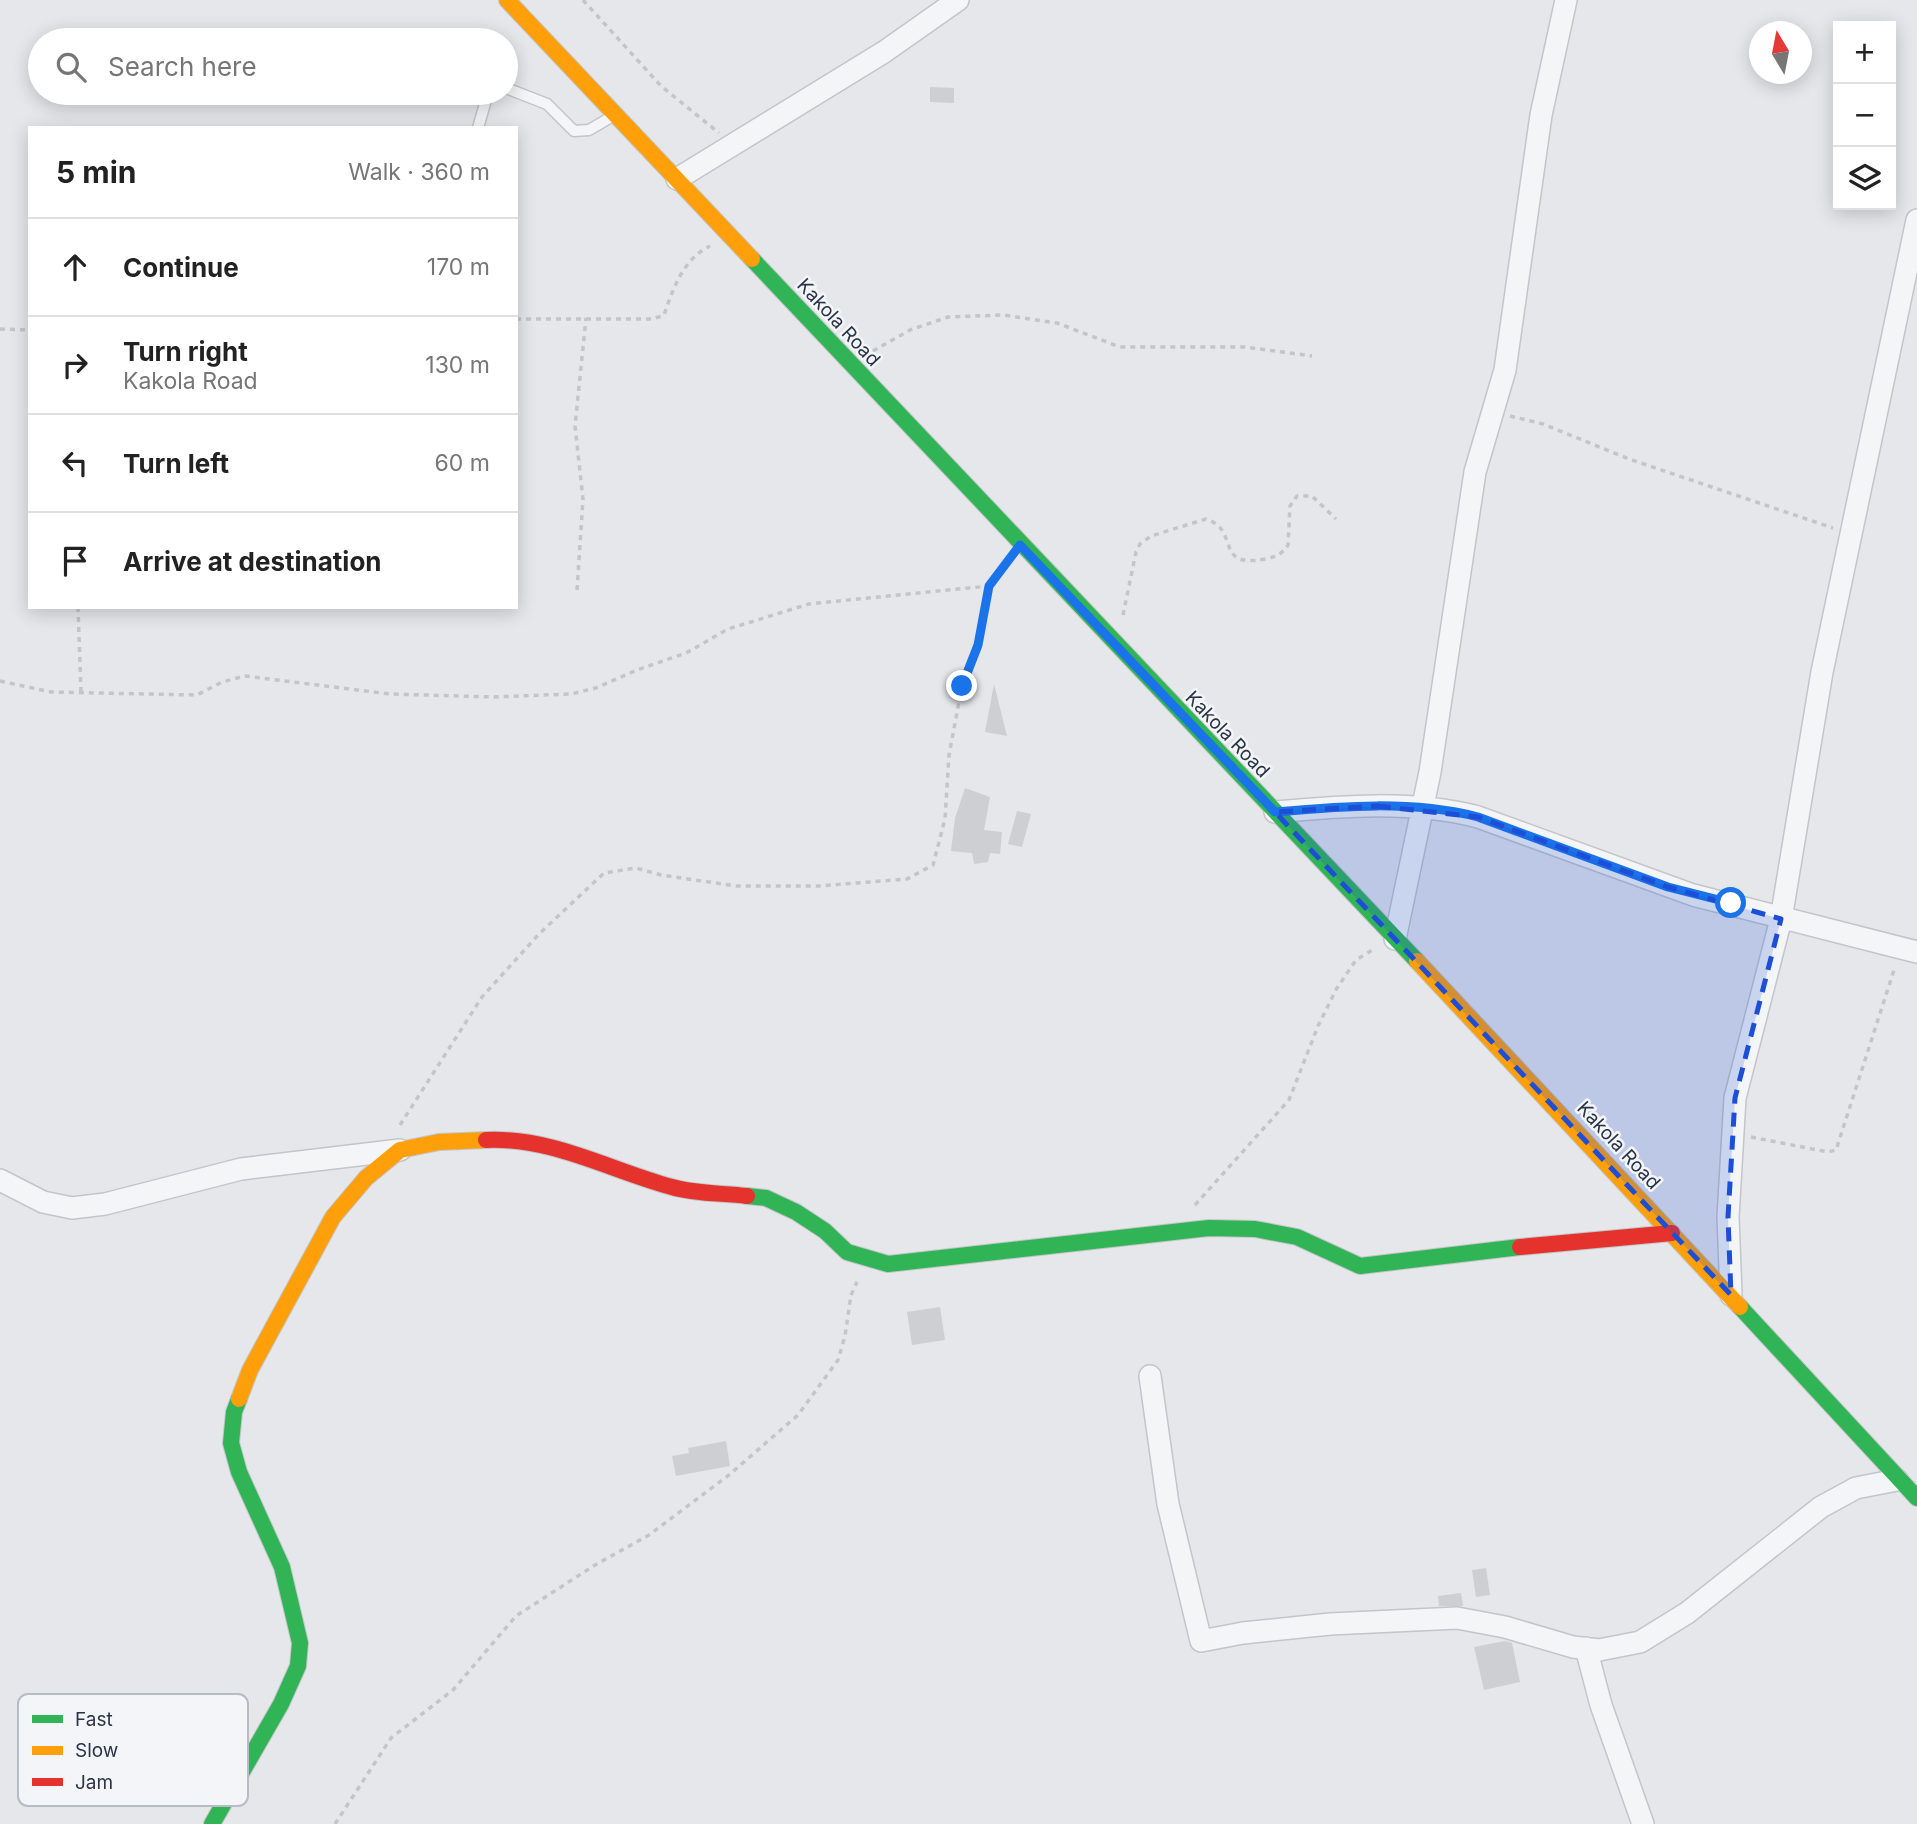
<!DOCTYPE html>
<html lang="en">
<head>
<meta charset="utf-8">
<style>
  :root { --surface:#fff; --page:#f6f6f6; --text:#222; --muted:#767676; --line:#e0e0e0 }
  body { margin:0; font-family:Inter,sans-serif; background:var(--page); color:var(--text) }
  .controls { position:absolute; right:21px; top:21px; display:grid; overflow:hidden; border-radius:0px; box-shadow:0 4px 18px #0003 }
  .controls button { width:63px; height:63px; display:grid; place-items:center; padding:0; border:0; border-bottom:2px solid var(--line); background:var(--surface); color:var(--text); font:35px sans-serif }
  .compass { position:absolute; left:1749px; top:21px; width:63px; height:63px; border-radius:50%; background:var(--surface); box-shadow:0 4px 18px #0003; rotate:350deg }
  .stop { position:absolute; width:21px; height:21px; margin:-16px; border:5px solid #1a73e8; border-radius:50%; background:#fff }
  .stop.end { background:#1a73e8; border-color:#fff; box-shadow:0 2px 7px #0008 }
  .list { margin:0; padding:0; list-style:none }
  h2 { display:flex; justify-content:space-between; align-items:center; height:91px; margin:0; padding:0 28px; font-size:30px }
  h2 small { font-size:23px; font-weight:400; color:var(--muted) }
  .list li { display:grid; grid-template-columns:46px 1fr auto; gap:21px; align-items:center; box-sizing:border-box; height:98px; padding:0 28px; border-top:2px solid var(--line) }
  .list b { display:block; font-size:26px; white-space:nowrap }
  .list p { margin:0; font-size:23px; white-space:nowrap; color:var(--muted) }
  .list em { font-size:23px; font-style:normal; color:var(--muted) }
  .icon { flex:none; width:38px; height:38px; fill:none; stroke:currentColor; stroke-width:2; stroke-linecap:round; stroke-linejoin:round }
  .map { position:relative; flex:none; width:1917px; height:1824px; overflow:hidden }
  .search { position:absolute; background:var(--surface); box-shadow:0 4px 18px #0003; left:28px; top:28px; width:490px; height:77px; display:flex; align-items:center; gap:18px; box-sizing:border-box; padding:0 24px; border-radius:38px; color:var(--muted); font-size:26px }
  .panel { position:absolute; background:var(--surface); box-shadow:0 4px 18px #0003; left:28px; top:126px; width:490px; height:483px; border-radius:0px }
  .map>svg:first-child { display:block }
  .building { fill:#cdcfd3 }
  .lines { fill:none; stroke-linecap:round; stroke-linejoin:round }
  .lane-casing { stroke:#c3c5c8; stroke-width:13 }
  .street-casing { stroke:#c3c5c8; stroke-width:24 }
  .fast-casing { stroke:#c3c5c8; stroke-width:18 }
  .slow-casing { stroke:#c3c5c8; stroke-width:18 }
  .jam-casing { stroke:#c3c5c8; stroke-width:18 }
  .path { stroke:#c3c5c9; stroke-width:3.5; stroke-dasharray:5 5; stroke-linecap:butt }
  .lane { stroke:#f4f5f6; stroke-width:10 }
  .street { stroke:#f4f5f6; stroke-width:21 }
  .fast { stroke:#30b455; stroke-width:16 }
  .slow { stroke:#ff9f0a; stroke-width:16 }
  .jam { stroke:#e5322d; stroke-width:16 }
  .route { stroke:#1a73e8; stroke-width:9 }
  .marked { fill:#1d4ed8; fill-opacity:0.2; stroke:#1d4ed8; stroke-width:5; stroke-dasharray:14 9; stroke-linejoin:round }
  .labels { text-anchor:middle; stroke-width:5; stroke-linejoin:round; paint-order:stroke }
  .street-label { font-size:19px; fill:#2a3445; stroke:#f3f5f9 }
  .key { fill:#f3f5f9; stroke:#b7bbc3; stroke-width:2 }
  .key-label { font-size:19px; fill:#2a3445 }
</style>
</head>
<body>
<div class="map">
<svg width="1917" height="1824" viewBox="0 0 1917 1824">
  <rect width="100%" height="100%" fill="#e5e7ea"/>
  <path class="building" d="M930,87L954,88V103L930,102Z
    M994,684L1007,736L985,732Z
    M965,788L990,797L984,830L1002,832L1000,854L990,853L988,862L974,864L972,853L951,851L955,818Z
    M1017,811L1031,814L1022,847L1008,844Z
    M940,1307L945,1340L912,1345L907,1312Z
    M726,1441L730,1466L676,1476L672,1456L689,1453L688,1448Z
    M1486,1568L1490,1595L1476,1597L1472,1570Z
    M1461,1593L1463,1606H1439L1438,1596Z
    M1505,1641L1512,1643L1520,1682L1484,1690L1474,1647Z"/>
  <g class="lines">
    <g class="lane-casing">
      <path id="lane" d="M506,88L547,104L574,131L589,130L613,116
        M478,128L488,93"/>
    </g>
    <g class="street-casing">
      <path id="street" d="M677,179L884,52L958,0
        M1275,812C1342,806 1412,800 1478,817L1693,895L1917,952
        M1395,939L1430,772L1475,472L1505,370L1541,115L1566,0
        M0,1180L43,1202L72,1208L105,1204L241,1169L400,1150
        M1731,1295L1728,1217L1735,1098L1781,919L1822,672L1917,220
        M1150,1376L1168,1504L1201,1641L1243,1633L1330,1624L1457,1618L1505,1627L1573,1647L1599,1650L1640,1642L1687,1613L1821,1507L1856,1488L1897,1480
        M1586,1648L1601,1705L1643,1824"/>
    </g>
    <g class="fast-casing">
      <path id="fast" d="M752,259L1417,961
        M747,1196L766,1198L796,1212L825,1231L847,1252L888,1264L1209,1228L1255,1229L1297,1237L1360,1266L1520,1247
        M1740,1307L1917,1498
        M212,1824L281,1704L298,1666L300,1643L282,1567L239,1472L231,1443L234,1412L239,1399"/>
    </g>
    <g class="slow-casing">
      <path id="slow" d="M507,0L752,259
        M1417,961L1740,1307
        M239,1399L250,1370L333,1217L366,1178L400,1150L439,1142L486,1140"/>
    </g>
    <g class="jam-casing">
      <path id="jam" d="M486,1140C553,1137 609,1170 672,1187C695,1194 723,1193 747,1196
        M1520,1247L1672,1233"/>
    </g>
    <path class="path" d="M583,0L661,86L719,133
      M516,319H653L664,315C673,289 683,259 710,246
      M0,329L30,330
      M873,351L910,330L948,317L1003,315L1057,323L1120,347H1245L1312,356
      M1510,416L1543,424L1629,459L1833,528
      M577,590L583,499L575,426L586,318
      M78,607L81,691
      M1123,615L1136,552L1140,544L1151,536L1206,519C1241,530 1213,569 1265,559C1276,557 1282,554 1288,545L1290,506L1297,496H1312L1336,519
      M0,681L51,692L197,695L222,682L245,676L390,694L494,697L571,694L596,688L637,670L686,653L728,629L809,604L989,586
      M400,1125L482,997L539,934L604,873L636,868L661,875L736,886H819L907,879L933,865L945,819L949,755L962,686L978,645L989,586L1006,563
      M1751,1137L1828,1152L1836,1150L1895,967
      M1195,1205L1289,1100L1318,1026L1337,988L1356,960L1374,949
      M335,1824L391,1738L453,1690L516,1616L595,1565L649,1535L729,1475L798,1415L838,1360L845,1336L851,1295L857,1282"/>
    <use href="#lane" class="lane"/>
    <use href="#street" class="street"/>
    <use href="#fast" class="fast"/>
    <use href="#slow" class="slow"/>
    <use href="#jam" class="jam"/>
  </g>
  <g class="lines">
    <path class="route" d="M962,686L978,645L989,586L1020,545L1275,812C1342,806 1412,800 1478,817L1668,887L1731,903"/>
  </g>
  <path class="marked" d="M1377,806L1478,817L1668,887L1781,919L1735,1098L1728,1217L1731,1295L1275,812Z"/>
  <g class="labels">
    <g class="street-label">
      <text transform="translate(839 322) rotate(47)" y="7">Kakola Road</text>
      <text transform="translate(1228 734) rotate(46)" y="7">Kakola Road</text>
      <text transform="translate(1619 1145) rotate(47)" y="7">Kakola Road</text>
    </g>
  </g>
  <rect x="18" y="1694" width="230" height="112" rx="10" class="key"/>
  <rect x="32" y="1715" width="31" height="8" fill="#30b455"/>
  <rect x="32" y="1746" width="31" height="9" fill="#ff9f0a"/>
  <rect x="32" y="1778" width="31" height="8" fill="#e5322d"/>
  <g class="key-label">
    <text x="75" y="1726">Fast</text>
    <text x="75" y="1757">Slow</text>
    <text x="75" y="1789">Jam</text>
  </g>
</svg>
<div class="controls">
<button>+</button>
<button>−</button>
<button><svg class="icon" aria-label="layers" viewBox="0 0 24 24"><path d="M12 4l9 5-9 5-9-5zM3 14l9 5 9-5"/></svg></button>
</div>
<svg class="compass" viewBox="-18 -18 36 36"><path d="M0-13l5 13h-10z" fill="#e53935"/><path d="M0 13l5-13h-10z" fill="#767676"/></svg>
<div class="stop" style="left:1731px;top:903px"></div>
<div class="stop end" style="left:962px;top:686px"></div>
<div class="search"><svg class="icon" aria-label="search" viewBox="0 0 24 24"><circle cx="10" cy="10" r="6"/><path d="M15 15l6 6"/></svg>Search here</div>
<section class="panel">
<h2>5 min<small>Walk · 360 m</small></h2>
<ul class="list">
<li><svg class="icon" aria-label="ahead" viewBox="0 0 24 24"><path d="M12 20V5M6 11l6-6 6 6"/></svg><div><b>Continue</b></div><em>170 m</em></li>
<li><svg class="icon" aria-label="right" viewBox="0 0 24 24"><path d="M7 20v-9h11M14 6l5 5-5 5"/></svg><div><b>Turn right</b><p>Kakola Road</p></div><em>130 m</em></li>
<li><svg class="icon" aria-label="left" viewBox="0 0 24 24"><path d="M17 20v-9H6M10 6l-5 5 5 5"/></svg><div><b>Turn left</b></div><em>60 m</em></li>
<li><svg class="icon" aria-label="arrive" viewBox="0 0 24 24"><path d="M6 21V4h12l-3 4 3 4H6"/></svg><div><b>Arrive at destination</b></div></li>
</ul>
</section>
</div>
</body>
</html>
